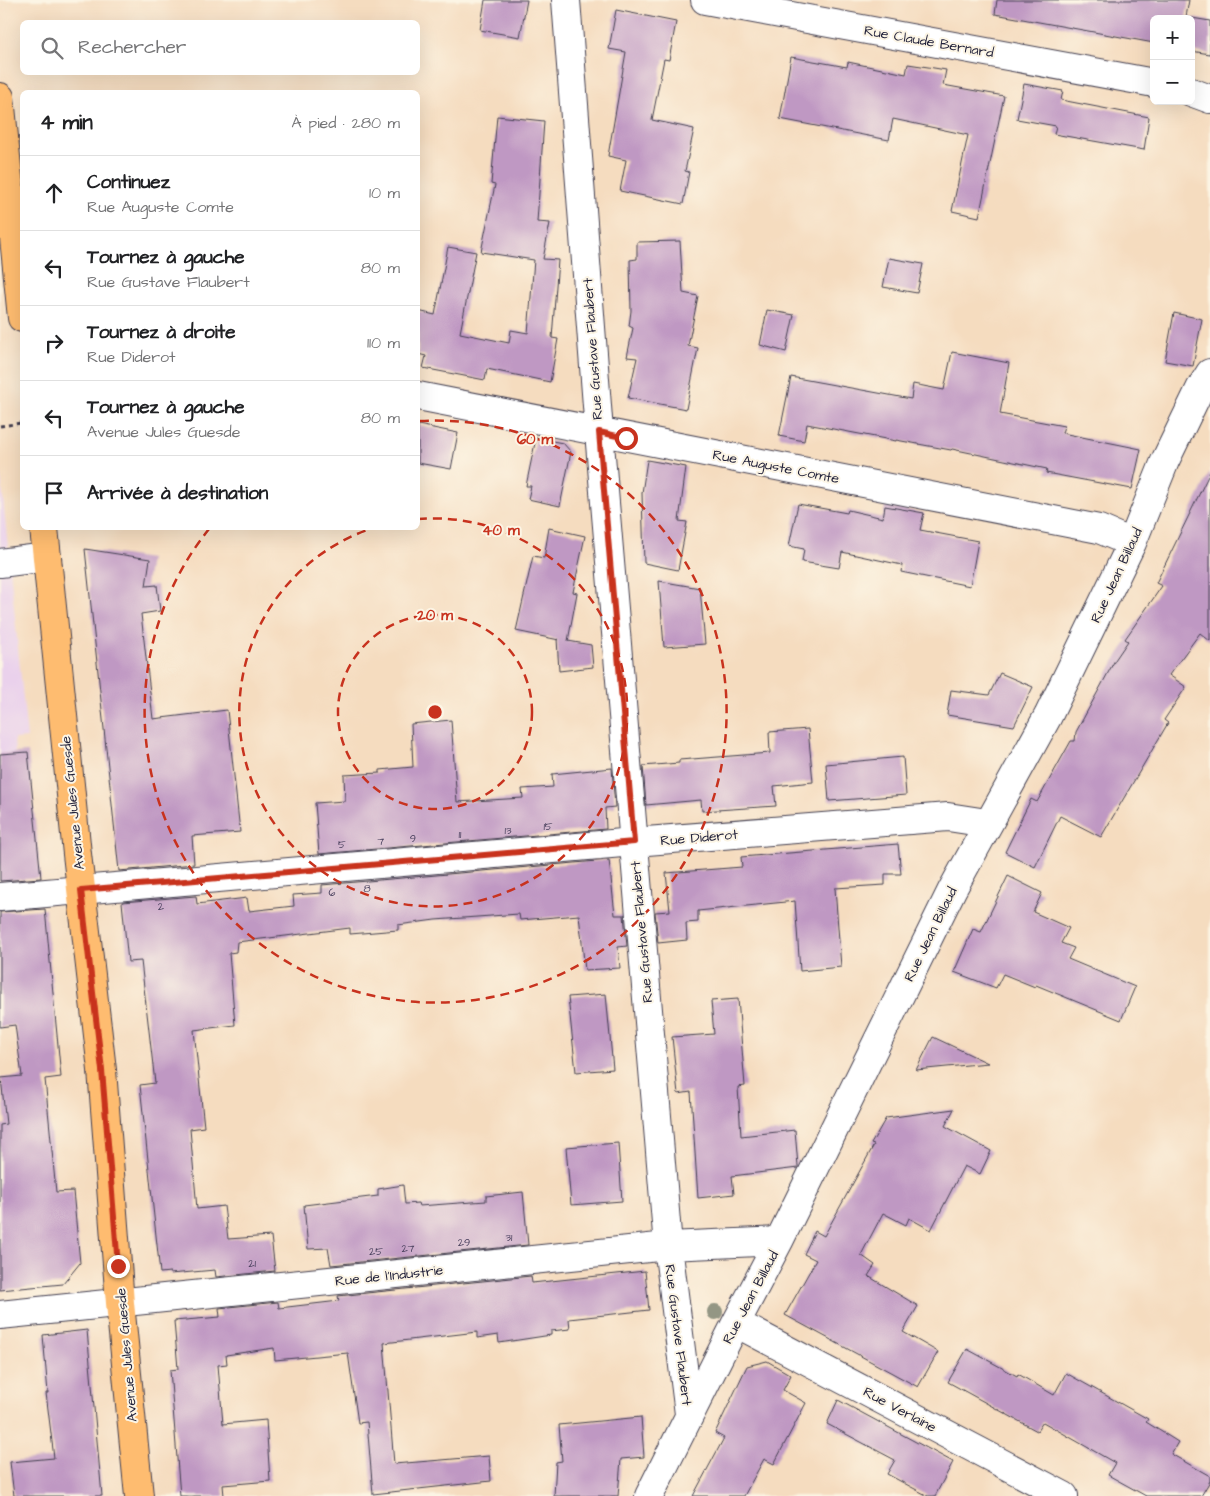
<!DOCTYPE html>
<html lang="fr">
<head>
<meta charset="utf-8">
<style>
  :root { --surface:#fff; --page:#f2f2f2; --text:#202124; --muted:#757577; --line:#e0e0e0 }
  body { margin:0; font-family:"Architects Daughter",sans-serif; background:var(--page); color:var(--text) }
  .controls { position:absolute; right:15px; top:15px; display:grid; overflow:hidden; border-radius:8px; box-shadow:0 5px 20px #0002 }
  .controls button { width:45px; height:45px; display:grid; place-items:center; padding:0; border:0; border-bottom:1px solid var(--line); background:var(--surface); color:var(--text); font:25px sans-serif }
  .stop { position:absolute; width:15px; height:15px; margin:-11px; border:4px solid #c8321e; border-radius:50%; background:#fff }
  .stop.end { background:#c8321e; border-color:#fff; box-shadow:0 1px 5px #0008 }
  .list { margin:0; padding:0; list-style:none }
  h2 { display:flex; justify-content:space-between; align-items:center; height:65px; margin:0; padding:0 20px; font-size:21px }
  h2 small { font-size:16px; font-weight:400; color:var(--muted) }
  .list li { display:grid; grid-template-columns:32px 1fr auto; gap:15px; align-items:center; box-sizing:border-box; height:75px; padding:0 20px; border-top:1px solid var(--line) }
  .list b { display:block; font-size:19px; white-space:nowrap }
  .list p { margin:0; font-size:16px; white-space:nowrap; color:var(--muted) }
  .list em { font-size:16px; font-style:normal; color:var(--muted) }
  .icon { flex:none; width:28px; height:28px; fill:none; stroke:currentColor; stroke-width:2; stroke-linecap:round; stroke-linejoin:round }
  .map { position:relative; flex:none; width:1210px; height:1496px; overflow:hidden }
  .search { position:absolute; background:var(--surface); box-shadow:0 5px 20px #0002; left:20px; top:20px; width:400px; height:55px; display:flex; align-items:center; gap:12px; box-sizing:border-box; padding:0 18px; border-radius:8px; color:var(--muted); font-size:19px }
  .panel { position:absolute; background:var(--surface); box-shadow:0 5px 20px #0002; left:20px; top:90px; width:400px; height:440px; border-radius:8px }
  .map>svg:first-child { display:block }
  .built { fill:#ead1ec }
  .building { fill:#bf98c3 }
  .lines { fill:none; stroke-linecap:round; stroke-linejoin:round }
  .minor-casing { stroke:#423e4f; stroke-width:30 }
  .major-casing { stroke:#423e4f; stroke-width:30 }
  .path { stroke:#423e4f; stroke-width:3; stroke-dasharray:4 4; stroke-linecap:butt }
  .minor { stroke:#fff; stroke-width:28 }
  .major { stroke:#febc70; stroke-width:28 }
  .tree { fill:#939684 }
  .route { stroke:#c8321e; stroke-width:6 }
  .ring { fill:none; stroke:#c8321e; stroke-width:2.5; stroke-dasharray:9 6 }
  .labels { text-anchor:middle; stroke-width:4; stroke-linejoin:round; paint-order:stroke }
  .number-label { font-size:11px; fill:#49405d }
  .street-label { font-size:14px; fill:#22223b; stroke:#fcf5e5 }
  .centre { fill:#c8321e; stroke:#fcf5e5; stroke-width:2.5 }
  .ring-label { font-size:15px; text-anchor:middle; font-weight:bold; fill:#c8321e; stroke:#fcf5e5; stroke-width:4; stroke-linejoin:round; paint-order:stroke }
</style>
</head>
<body>
<div class="map">
<svg width="1210" height="1496" viewBox="0 0 1210 1496">
  <rect width="100%" height="100%" fill="#fcf5e5"/>
  <filter id="ink" filterUnits="userSpaceOnUse"><feTurbulence type="fractalNoise" baseFrequency=".02" numOctaves="2"/><feDisplacementMap in="SourceGraphic" scale="10" xChannelSelector="R" yChannelSelector="G"/><feConvolveMatrix kernelMatrix="1 2 1 2 8 2 1 2 1" color-interpolation-filters="sRGB"/></filter>
  <filter id="wash" filterUnits="userSpaceOnUse"><feTurbulence type="fractalNoise" baseFrequency=".0096" numOctaves="4" result="noise"/><feDisplacementMap in="SourceGraphic" scale="20" xChannelSelector="R" yChannelSelector="G"/><feGaussianBlur stdDeviation="1.12" result="paint"/><feColorMatrix in="noise" values="0 0 0 0 0 0 0 0 0 0 0 0 0 0 0 0 0 1.4 0 .05"/><feComposite in="paint" operator="in"/></filter>
  <g filter="url(#wash)">
    <rect width="100%" height="100%" fill="#f5dcbf"/>
    <path class="built" d="M0,468L27,738L14,739L15,753L0,754Z"/>
    <g id="blocks">
      <path class="building" d="M485,0H527L520,37L480,30Z
        M997,0H1189L1186,17L1210,21V54L1191,51V19H1154V43L995,14Z
        M616,10L676,22L669,60L664,59L652,120L694,129L685,171L689,172L683,204L620,191L626,160L608,156L626,52L609,49Z
        M791,57L847,67L848,62L906,74L908,64L928,67L946,70L943,85L1004,96L979,217L952,211L968,135L893,119L889,140L780,119Z
        M1024,84L1063,91L1061,100L1149,117L1144,150L1054,134L1056,126L1017,119Z
        M497,116L544,121L537,222L550,223L543,259L558,260L552,338L558,339L550,382L487,369L485,380L423,368L426,356L418,354V311L435,315L448,247L476,252L460,333L509,343L511,330L528,333L534,260L481,252L495,185L491,184Z
        M680,241L683,293L698,296L688,346L698,348L686,409L628,398L637,358L627,357L633,328L629,326L631,311L630,260L637,259V242Z
        M889,258L923,264L917,293L883,287Z
        M767,310L794,315L786,352L760,345Z
        M1174,313L1202,319L1193,366L1165,361Z
        M952,352L1009,363L1000,414L1064,426L1062,433L1141,449L1132,489L1046,473L1047,469L952,449L951,450L896,440V441L807,424L804,441L779,436L791,377L911,399L913,384L944,390Z
        M418,425L458,433L451,469L418,463Z
        M536,438L563,443L571,452L560,506L528,499L531,486H526Z
        M647,460L686,467L679,521L687,522L678,570L644,563L642,493Z
        M1210,472V641L1200,633L1169,675L1186,687L1164,720L1168,723L1101,837L1060,816L1035,867L1005,852L1031,799L1037,802L1071,741H1075L1076,732L1115,660L1128,641L1125,639L1162,586L1156,583Z
        M798,504L847,513L848,510L883,518L885,506L924,513L920,530L978,541L970,586L901,572L902,565L842,552L839,568L802,562L804,549L789,546Z
        M549,528L585,536L573,592L577,593L568,641L591,645L593,667L559,671L557,639L559,640L516,631L533,556L544,558Z
        M85,549L150,559L146,586L157,585L160,611L141,614L153,719L227,710L240,832L192,836L194,864L119,871Z
        M659,581L700,588L705,644L664,647Z
        M1000,673L1033,687L1014,726L947,715L951,690L989,695Z
        M451,720L457,802L523,798L522,789L553,787L552,774L612,768L615,807L605,808L606,829L319,854L315,803L345,801L344,775L380,773V770L413,767L411,724Z
        M808,729L813,782L774,786L776,806L702,811L701,800L646,805L643,766L679,763V760L770,753L769,732Z
        M28,752L41,878L0,881V754Z
        M903,757L906,795L829,801L826,764Z
        M898,844L901,874H885V885L835,888L841,967L800,971L795,901L698,911V922L686,923L687,940L658,943L655,912L670,911L666,873L742,867L741,857Z
        M609,860L615,915H624L627,946L618,947L620,968L585,970L579,915L520,920L519,914L435,920L398,925V930L350,934V928L237,942L236,952L229,953L235,1025L194,1030L204,1127L190,1129L197,1209L224,1206L228,1239L271,1236L275,1271L216,1277L215,1270L170,1274V1272L160,1273L140,1085L155,1083L141,961L128,962L122,902L196,896L197,904L247,898L249,911L294,906L293,895L322,893V885Z
        M1008,876L1042,893L1033,912L1069,928L1061,943L1074,948L1068,959L1135,987L1121,1020L1036,985L1035,987L1003,974L996,988L954,972L973,929L981,932Z
        M45,909L61,1077L45,1079L56,1192L73,1191L80,1263L63,1284L0,1290V1125L6,1124L1,1078L22,1076L15,1025L0,1027V912Z
        M606,994L613,1069L576,1072L568,997Z
        M738,999L745,1086L738,1087L741,1136L795,1130L798,1166V1168L732,1176L734,1194L698,1198L691,1092L678,1094L672,1037L714,1034L711,1001Z
        M933,1037L988,1063L916,1070Z
        M954,1109L945,1126L991,1151L980,1174L964,1166L931,1230L909,1218L906,1225L883,1213L861,1255L875,1265L868,1276L918,1306L903,1332L938,1352L918,1387L785,1315L816,1260L804,1254L815,1231L824,1236L874,1145L871,1144L886,1118Z
        M618,1143L622,1201L571,1205L566,1147Z
        M403,1185L405,1204L418,1203L419,1206L486,1201V1196L523,1192L528,1245L331,1265L328,1248L308,1249L304,1205L378,1196V1189Z
        M645,1271L649,1310L569,1319L570,1329L551,1331V1335L499,1343L498,1335L477,1338V1332L384,1343L394,1464L489,1456L491,1481L373,1494L367,1422L358,1423L348,1353L275,1360L274,1348L226,1355L227,1364L218,1365L223,1424L266,1420L270,1481L223,1485L224,1496H180L170,1370L178,1369L174,1321L220,1317L219,1308L278,1302L279,1308L339,1301L338,1296L531,1276L532,1283Z
        M87,1330L102,1496H14L10,1462L54,1458L46,1393H48L43,1335Z
        M967,1349L1017,1376L1018,1374L1054,1395L1066,1373L1148,1419L1146,1422L1178,1442L1171,1454L1210,1476V1481L1201,1496H1146L1108,1475L1115,1463L1043,1422L1037,1431L948,1382Z
        M767,1361L791,1375L783,1390L806,1403L774,1464L764,1459L744,1496H693L724,1438L715,1433L747,1366Z
        M838,1400L953,1462L935,1496H928L887,1474L895,1460L827,1424Z
        M641,1417L644,1457L621,1459L618,1496H554L556,1462L562,1461L559,1425Z"/>
    </g>
  </g>
  <g filter="url(#ink)">
    <use href="#blocks" fill-opacity="0" stroke="#423e4f" stroke-width="1"/>
    <g class="lines">
      <g class="minor-casing">
        <path id="minor" d="M566,0L599,432L668,1246L689,1414
          M705,0L1154,83
          M1191,92L1210,99
          M418,396L1099,529L1132,543
          M0,563L47,557
          M0,897L634,842L948,817L987,823
          M0,1315L668,1246L779,1241
          M736,1323L1064,1496
          M649,1496L736,1323L779,1241L952,890L1048,716L1132,543L1165,461L1200,389L1210,373"/>
      </g>
      <g class="major-casing">
        <path id="major" d="M0,97L22,318
          M44,528L77,854L102,1070L120,1303L139,1496"/>
      </g>
      <path class="path" d="M0,426L22,423"/>
      <use href="#minor" class="minor"/>
      <use href="#major" class="major"/>
    </g>
    <circle class="tree" cx="715" cy="1312" r="8"/>
  </g>
  <g class="lines" filter="url(#ink)">
    <path class="route" d="M118,1266L102,1070L81,890L634,842L599,432L626,438"/>
  </g>
  <g class="ring">
    <circle cx="435" cy="712" r="97"/>
    <path d="M418 519A194 194 0 1 1 373 528"/>
    <path d="M420 421A291 291 0 1 1 209 529"/>
  </g>
  <g class="labels">
    <g class="number-label">
      <text x="548" y="830">15</text>
      <text x="508" y="834">13</text>
      <text x="460" y="838">11</text>
      <text x="413" y="842">9</text>
      <text x="381" y="845">7</text>
      <text x="342" y="848">5</text>
      <text x="367" y="892">8</text>
      <text x="332" y="896">6</text>
      <text x="161" y="910">2</text>
      <text x="509" y="1241">31</text>
      <text x="464" y="1246">29</text>
      <text x="408" y="1252">27</text>
      <text x="376" y="1255">25</text>
      <text x="252" y="1267">21</text>
    </g>
    <g class="street-label">
      <text transform="translate(929 41) rotate(10)" y="5">Rue Claude Bernard</text>
      <text transform="translate(592 349) rotate(-94)" y="5">Rue Gustave Flaubert</text>
      <text transform="translate(776 466) rotate(11)" y="5">Rue Auguste Comte</text>
      <text transform="translate(1116 575) rotate(-65)" y="5">Rue Jean Billaud</text>
      <text transform="translate(72 803) rotate(-96)" y="5">Avenue Jules Guesde</text>
      <text transform="translate(699 837) rotate(-5)" y="5">Rue Diderot</text>
      <text transform="translate(641 932) rotate(-95)" y="5">Rue Gustave Flaubert</text>
      <text transform="translate(930 934) rotate(-64)" y="5">Rue Jean Billaud</text>
      <text transform="translate(389 1275) rotate(-6)" y="5">Rue de l'Industrie</text>
      <text transform="translate(750 1297) rotate(-62)" y="5">Rue Jean Billaud</text>
      <text transform="translate(679 1335) rotate(83)" y="5">Rue Gustave Flaubert</text>
      <text transform="translate(126 1355) rotate(-95)" y="5">Avenue Jules Guesde</text>
      <text transform="translate(900 1409) rotate(28)" y="5">Rue Verlaine</text>
    </g>
  </g>
  <circle cx="435" cy="712" r="8" class="centre"/>
  <g class="ring-label">
    <text x="535" y="444">60 m</text>
    <text x="501" y="535">40 m</text>
    <text x="435" y="620">20 m</text>
  </g>
</svg>
<div class="controls">
<button>+</button>
<button>−</button>
</div>
<div class="stop" style="left:626px;top:438px"></div>
<div class="stop end" style="left:118px;top:1266px"></div>
<div class="search"><svg class="icon" aria-label="search" viewBox="0 0 24 24"><circle cx="10" cy="10" r="6"/><path d="M15 15l6 6"/></svg>Rechercher</div>
<section class="panel">
<h2>4 min<small>À pied · 280 m</small></h2>
<ul class="list">
<li><svg class="icon" aria-label="ahead" viewBox="0 0 24 24"><path d="M12 20V5M6 11l6-6 6 6"/></svg><div><b>Continuez</b><p>Rue Auguste Comte</p></div><em>10 m</em></li>
<li><svg class="icon" aria-label="left" viewBox="0 0 24 24"><path d="M17 20v-9H6M10 6l-5 5 5 5"/></svg><div><b>Tournez à gauche</b><p>Rue Gustave Flaubert</p></div><em>80 m</em></li>
<li><svg class="icon" aria-label="right" viewBox="0 0 24 24"><path d="M7 20v-9h11M14 6l5 5-5 5"/></svg><div><b>Tournez à droite</b><p>Rue Diderot</p></div><em>110 m</em></li>
<li><svg class="icon" aria-label="left" viewBox="0 0 24 24"><path d="M17 20v-9H6M10 6l-5 5 5 5"/></svg><div><b>Tournez à gauche</b><p>Avenue Jules Guesde</p></div><em>80 m</em></li>
<li><svg class="icon" aria-label="arrive" viewBox="0 0 24 24"><path d="M6 21V4h12l-3 4 3 4H6"/></svg><div><b>Arrivée à destination</b></div></li>
</ul>
</section>
</div>
</body>
</html>
